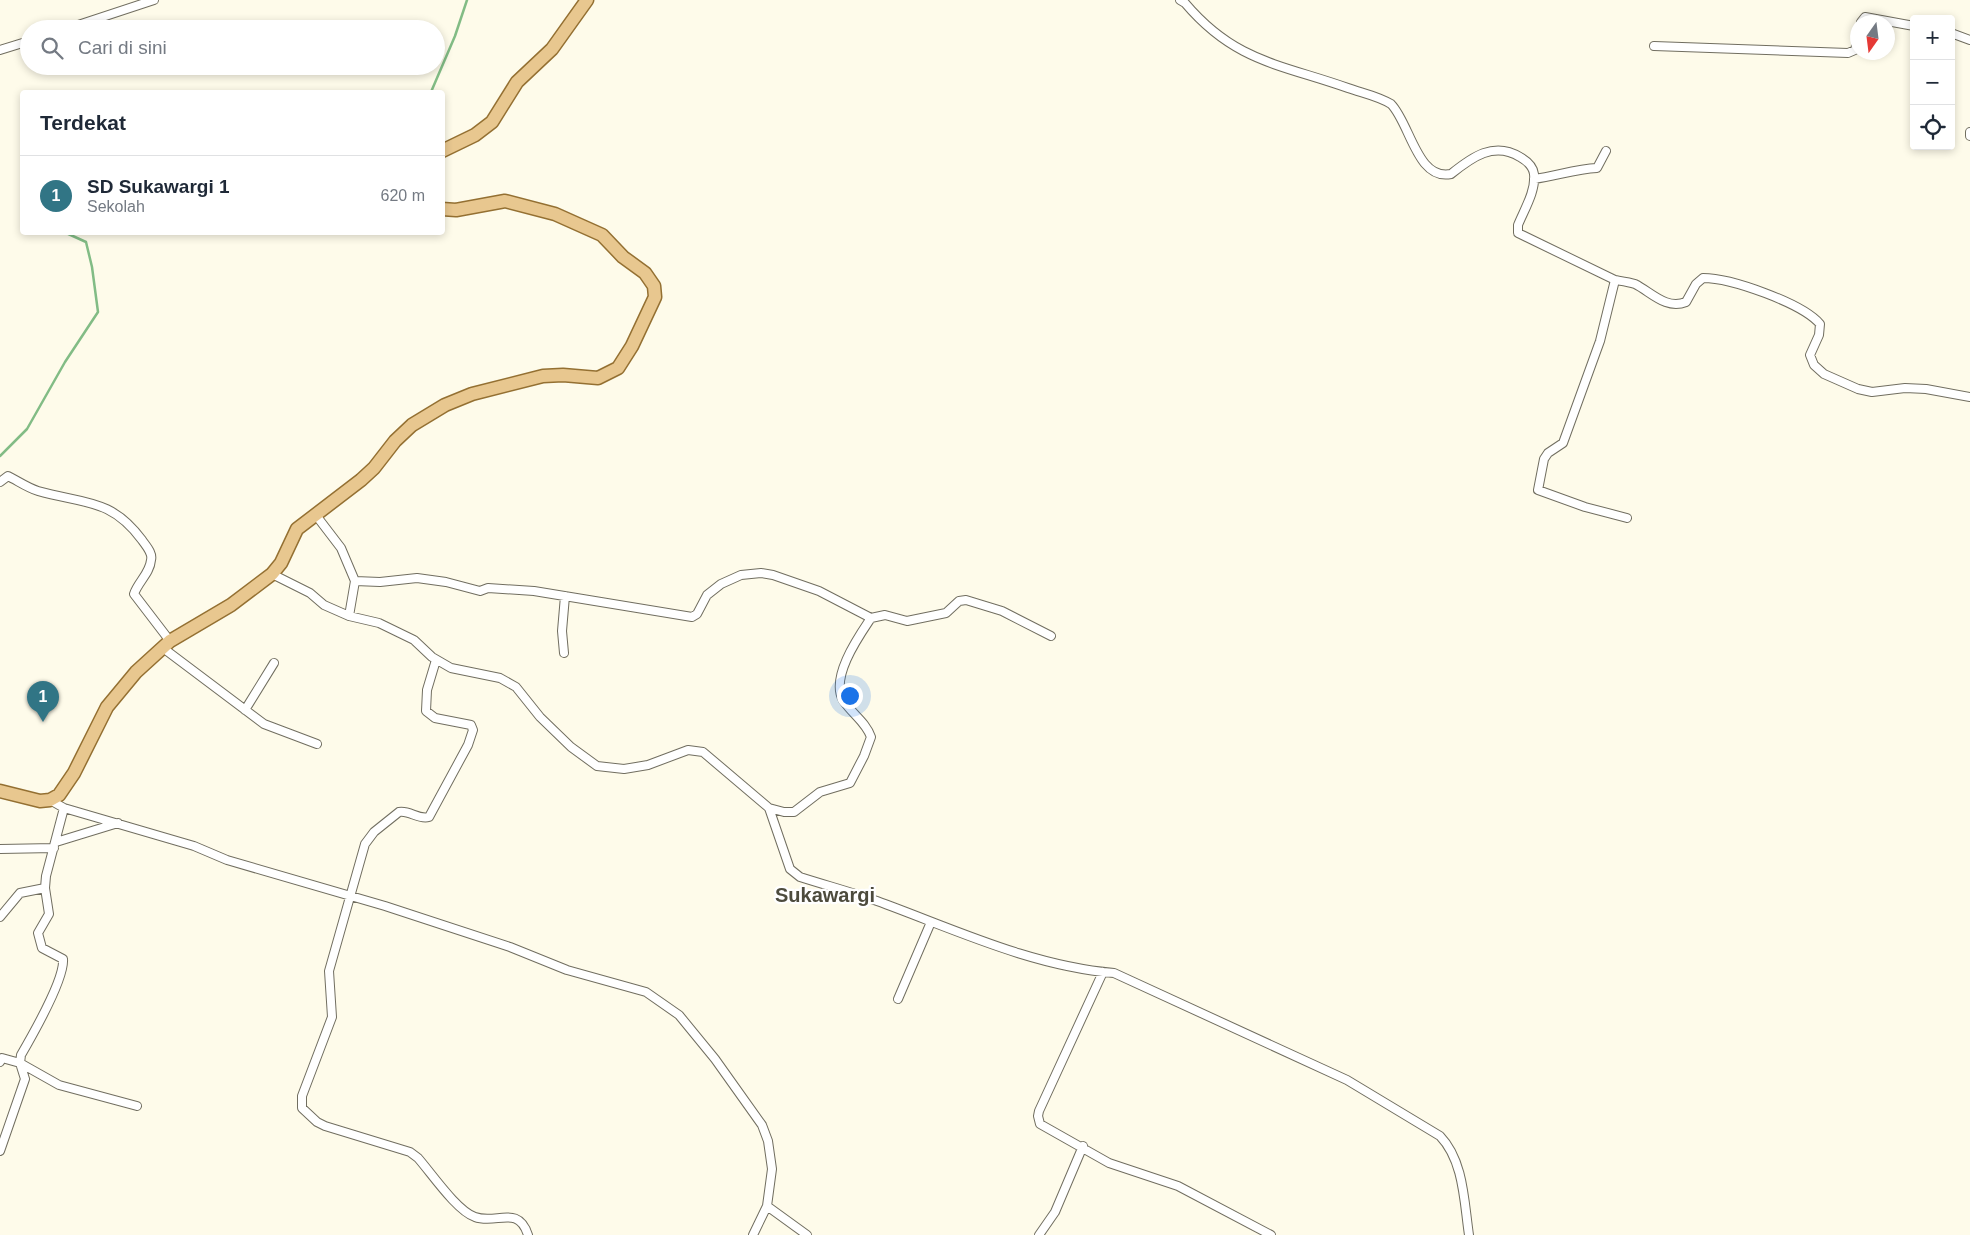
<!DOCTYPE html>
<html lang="id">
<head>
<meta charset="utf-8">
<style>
  :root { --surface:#fff; --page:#f2f2f3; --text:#1f2937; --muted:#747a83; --line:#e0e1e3; --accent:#317585 }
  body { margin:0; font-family:Arial,sans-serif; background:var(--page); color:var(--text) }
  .controls { position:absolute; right:15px; top:15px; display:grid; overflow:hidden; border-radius:5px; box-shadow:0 2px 8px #0003 }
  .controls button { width:45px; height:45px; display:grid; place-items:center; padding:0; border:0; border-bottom:1px solid var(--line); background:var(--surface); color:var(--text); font:25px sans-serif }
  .compass { position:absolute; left:1850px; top:15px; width:45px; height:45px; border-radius:50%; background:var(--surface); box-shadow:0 2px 8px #0003; rotate:194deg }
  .you { position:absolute; left:849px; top:695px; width:18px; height:18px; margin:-12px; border:4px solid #fff; border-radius:50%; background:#1a73e8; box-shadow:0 0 0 8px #1a73e833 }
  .badge { display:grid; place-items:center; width:32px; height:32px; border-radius:50%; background:var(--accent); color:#fff; font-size:16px; font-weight:700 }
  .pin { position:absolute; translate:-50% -41px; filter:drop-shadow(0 1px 2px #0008) }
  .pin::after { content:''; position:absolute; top:26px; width:18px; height:15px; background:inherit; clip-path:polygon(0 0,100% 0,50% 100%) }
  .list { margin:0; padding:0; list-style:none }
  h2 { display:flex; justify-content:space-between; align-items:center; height:65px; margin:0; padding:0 20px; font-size:21px }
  h2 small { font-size:16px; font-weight:400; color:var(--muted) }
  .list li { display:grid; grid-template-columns:32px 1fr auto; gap:15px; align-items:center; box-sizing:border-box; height:80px; padding:0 20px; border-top:1px solid var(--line) }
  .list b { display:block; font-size:19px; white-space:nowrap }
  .list p { margin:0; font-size:16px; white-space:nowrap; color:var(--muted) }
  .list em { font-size:16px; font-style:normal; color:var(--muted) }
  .icon { flex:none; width:28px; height:28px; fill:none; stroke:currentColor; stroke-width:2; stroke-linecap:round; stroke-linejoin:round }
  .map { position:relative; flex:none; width:1970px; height:1235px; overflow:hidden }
  .search { position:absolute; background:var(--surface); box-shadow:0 2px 8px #0003; left:20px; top:20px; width:425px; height:55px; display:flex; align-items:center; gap:12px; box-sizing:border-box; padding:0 18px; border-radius:28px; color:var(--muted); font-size:19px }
  .panel { position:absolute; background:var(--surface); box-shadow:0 2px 8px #0003; left:20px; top:90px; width:425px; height:145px; border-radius:5px }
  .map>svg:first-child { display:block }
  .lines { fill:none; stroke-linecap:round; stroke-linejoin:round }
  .stream { stroke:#82bc85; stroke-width:2.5 }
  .minor-casing { stroke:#716e60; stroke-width:10 }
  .primary-casing { stroke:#947032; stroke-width:15 }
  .minor { stroke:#fff; stroke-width:8 }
  .primary { stroke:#e8c78f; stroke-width:12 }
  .labels { text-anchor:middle; stroke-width:4.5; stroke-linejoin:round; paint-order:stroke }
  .quarter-label { font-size:20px; font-weight:bold; fill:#4d4b3d; stroke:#fff }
</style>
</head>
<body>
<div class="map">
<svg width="1970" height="1235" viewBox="0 0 1970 1235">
  <rect width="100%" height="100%" fill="#fefbea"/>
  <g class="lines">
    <path class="stream" d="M431,92L455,36L467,0
      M0,456L27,429L65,362L98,312L92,267L86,242L64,232"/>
    <g class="minor-casing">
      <path id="minor" d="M1180,0L1185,3C1235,62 1280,64 1348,88C1362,93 1378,96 1391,104C1410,123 1417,181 1451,174C1472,157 1494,141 1520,157C1527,161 1533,166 1534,174C1536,191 1524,210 1518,225V233L1615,280
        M1861,22L1865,17L1914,26
        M66,29L154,0
        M1951,33L1970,40
        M1654,46L1848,53L1855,50L1858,38
        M0,50L29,41
        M1970,132V136
        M1534,179C1556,176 1576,169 1597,168L1606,151
        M0,482L8,476C18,481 28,488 38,491C84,504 111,498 142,540C146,546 153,553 151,560C150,573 138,582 134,594L170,641
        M315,514L341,548L355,581
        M1627,518L1585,507L1538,490L1544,459L1548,453L1563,443L1600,341L1615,280C1621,281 1629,282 1635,284C1651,292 1666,310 1686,302L1696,284L1703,278C1731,278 1802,303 1820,324L1819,335L1810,355L1814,365L1824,374L1858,389L1872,392L1905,388L1926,389L1970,397
        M272,574L310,593L324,605L349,616L379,623L414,640L432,657L451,668L500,678L516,687L540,717L571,747L597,766L624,769L648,765L688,750L703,752L769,808L790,869L800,877C825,885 851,892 877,901C954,929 1031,966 1114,973L1347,1080L1440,1136C1464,1161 1464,1202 1469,1235
        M349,616L355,581L380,582L417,578L446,582L480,591L488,588L534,591L692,617L697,614L707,595L721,584L741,575L761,573L773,575L819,591L871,618L885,615L907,621L946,613L959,601L966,600L1002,611L1051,636
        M163,648L264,724L317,744
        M564,653L562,631L565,596
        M436,660L427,690L426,711L435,718L471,725L473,730L468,745L429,817C418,820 410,810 399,812L374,832L365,844L329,971L332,1017L302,1096V1108L317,1122L325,1126L410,1152L418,1158C432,1174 457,1211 475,1217C496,1225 518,1204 528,1235
        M245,710L274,663
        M50,800L64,808L194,846L227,860L385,906L510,947L567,970L646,992L679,1015L715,1059L762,1125L768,1141L772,1169L767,1206L807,1235
        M769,808L784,812H794L820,792L850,783L864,756L871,737C866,722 852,714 843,700C830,677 859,636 871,618
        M56,842L118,823
        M0,849L54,848
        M0,917L20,893L45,888
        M1103,972L1039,1111L1038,1116L1040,1124L1109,1163L1178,1186L1271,1235
        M898,999L931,922
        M0,1062L2,1058L20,1063L59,1085L137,1106
        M0,1151L25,1079L20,1063L21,1055C32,1036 65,979 63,959L42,948L38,933L49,914L45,888L46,876L64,808
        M753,1235L767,1206
        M1039,1235L1055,1212L1083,1146"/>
    </g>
    <g class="primary-casing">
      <path id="primary" d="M442,151L475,135L492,122L517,82L552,49L587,0
        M0,791L40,801L50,800L59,795L74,773L107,707L136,672L170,641L231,605L272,574L281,563L297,529L361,480L374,468L395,441L412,425L445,405L472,394L543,376L563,375L598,378L618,368L632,346L655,297L654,286L645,273L623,257L602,235L555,214L505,201L456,210L442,209"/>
    </g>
    <use href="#minor" class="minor"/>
    <use href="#primary" class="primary"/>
  </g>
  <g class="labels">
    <g class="quarter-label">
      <text x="825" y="902">Sukawargi</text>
    </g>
  </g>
</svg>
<div class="controls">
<button>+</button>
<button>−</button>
<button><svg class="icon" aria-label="locate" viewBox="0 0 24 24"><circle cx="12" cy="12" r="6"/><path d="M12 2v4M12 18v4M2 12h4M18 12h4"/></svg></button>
</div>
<svg class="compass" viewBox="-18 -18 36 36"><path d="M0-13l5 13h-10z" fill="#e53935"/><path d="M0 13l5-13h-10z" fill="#747a83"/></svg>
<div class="you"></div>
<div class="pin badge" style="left:43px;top:722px">1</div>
<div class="search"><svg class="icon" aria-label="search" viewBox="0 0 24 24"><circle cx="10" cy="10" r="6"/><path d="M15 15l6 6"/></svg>Cari di sini</div>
<section class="panel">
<h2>Terdekat<small></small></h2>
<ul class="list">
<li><span class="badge">1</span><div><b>SD Sukawargi 1</b><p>Sekolah</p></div><em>620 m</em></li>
</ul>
</section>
</div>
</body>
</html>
